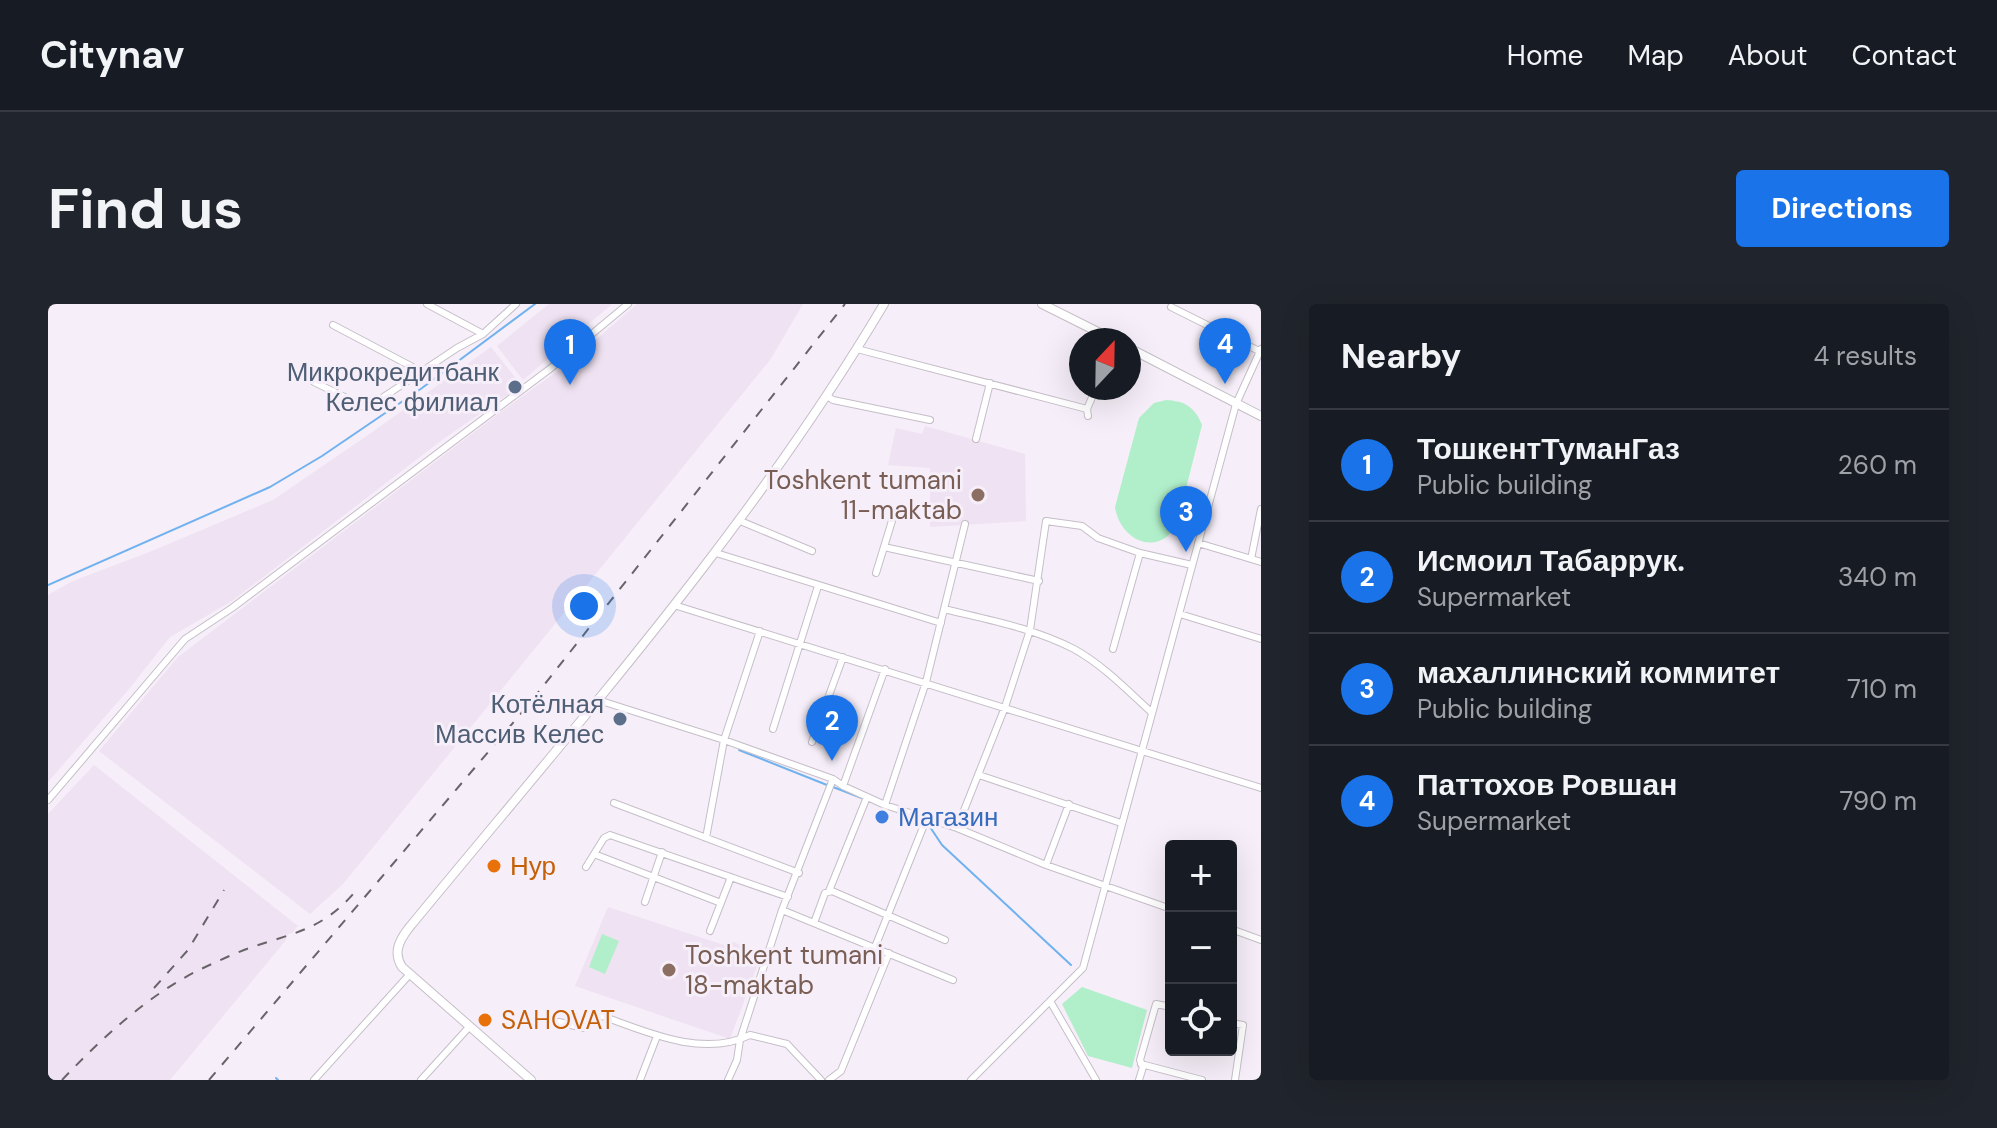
<!DOCTYPE html>
<html lang="en">
<head>
<meta charset="utf-8">
<style>
  :root { --surface:#171b24; --page:#20242c; --text:#f1f3f6; --muted:#9ea1a6; --line:#363941; --accent:#1a73e8 }
  body { margin:0; font-family:"DM Sans",sans-serif; background:var(--page); color:var(--text) }
  .controls { position:absolute; right:24px; bottom:24px; display:grid; overflow:hidden; border-radius:8px; box-shadow:0 8px 32px #0002 }
  .controls button { width:72px; height:72px; display:grid; place-items:center; padding:0; border:0; border-bottom:2px solid var(--line); background:var(--surface); color:var(--text); font:40px sans-serif }
  .compass { position:absolute; left:1021px; top:24px; width:72px; height:72px; border-radius:50%; background:var(--surface); box-shadow:0 8px 32px #0002; rotate:22deg }
  .you { position:absolute; left:536px; top:302px; width:28px; height:28px; margin:-20px; border:6px solid #fff; border-radius:50%; background:#1a73e8; box-shadow:0 0 0 12px #1a73e833 }
  .badge { display:grid; place-items:center; width:52px; height:52px; border-radius:50%; background:var(--accent); color:#fff; font-size:26px; font-weight:700 }
  .pin { position:absolute; translate:-50% -66px; filter:drop-shadow(0 2px 4px #0008) }
  .pin::after { content:''; position:absolute; top:42px; width:28px; height:24px; background:inherit; clip-path:polygon(0 0,100% 0,50% 100%) }
  .list { margin:0; padding:0; list-style:none }
  h2 { display:flex; justify-content:space-between; align-items:center; height:104px; margin:0; padding:0 32px; font-size:34px }
  h2 small { font-size:26px; font-weight:400; color:var(--muted) }
  .list li { display:grid; grid-template-columns:52px 1fr auto; gap:24px; align-items:center; box-sizing:border-box; height:112px; padding:0 32px; border-top:2px solid var(--line) }
  .list b { display:block; font-size:30px; white-space:nowrap }
  .list p { margin:0; font-size:26px; white-space:nowrap; color:var(--muted) }
  .list em { font-size:26px; font-style:normal; color:var(--muted) }
  .icon { flex:none; width:44px; height:44px; fill:none; stroke:currentColor; stroke-width:2; stroke-linecap:round; stroke-linejoin:round }
  .map { position:relative; flex:none; width:1213px; height:776px; overflow:hidden; border-radius:8px }
  header { display:flex; align-items:center; gap:48px; box-sizing:border-box; height:112px; padding:0 40px; background:var(--surface); border-bottom:2px solid var(--line) }
  header strong { font-size:38px }
  nav { display:flex; gap:44px; margin-inline-start:auto; font-size:28px }
  .intro { display:flex; align-items:center; justify-content:space-between; box-sizing:border-box; height:192px; padding:0 48px }
  h1 { margin:0; font-size:56px }
  .button { padding:20px 36px; border-radius:8px; background:var(--accent); color:#fff; font-size:28px; font-weight:700 }
  main { display:flex; gap:48px; padding:0 48px }
  aside { flex:1; background:var(--surface); border-radius:8px; box-shadow:0 8px 32px #0002 }
  .map>svg:first-child { display:block }
  .built { fill:#efe2f2 }
  .green { fill:#b1efca }
  .lines { fill:none; stroke-linecap:round; stroke-linejoin:round }
  .stream { stroke:#70b2ef; stroke-width:2 }
  .street-casing { stroke:#c5bec8; stroke-width:8 }
  .secondary-casing { stroke:#c5bec8; stroke-width:10 }
  .street { stroke:#fff; stroke-width:6 }
  .secondary { stroke:#fff; stroke-width:8 }
  .rail { stroke:#68646a; stroke-width:2; stroke-dasharray:10 10; stroke-linecap:butt }
  .service-dot { fill:#5c6f8a; stroke:#f6eef8; stroke-width:3 }
  .education-dot { fill:#8d6e63; stroke:#f6eef8; stroke-width:3 }
  .shop-dot { fill:#3f7fe0; stroke:#f6eef8; stroke-width:3 }
  .food-dot { fill:#e8710a; stroke:#f6eef8; stroke-width:3 }
  .labels { text-anchor:middle; stroke-width:6; stroke-linejoin:round; paint-order:stroke }
  .service-label { font-size:26px; fill:#4e5e75; stroke:#f6eef8; text-anchor:end }
  .education-label { font-size:26px; fill:#785e54; stroke:#f6eef8; text-anchor:end }
  .shop-label { font-size:26px; fill:#366cbe; stroke:#f6eef8; text-anchor:start }
  .food-label { font-size:26px; fill:#c56008; stroke:#f6eef8; text-anchor:start }
</style>
</head>
<body>
<header>
<strong>Citynav</strong>
<nav><a>Home</a><a>Map</a><a>About</a><a>Contact</a></nav>
</header>
<div class="intro"><h1>Find us</h1><a class="button">Directions</a></div>
<main>
<div class="map">
<svg width="1213" height="776" viewBox="0 0 1213 776">
  <rect width="100%" height="100%" fill="#f6eef8"/>
  <path class="built" d="M501,0H564L475,76L449,42Z
    M589,0H755L722,56L295,580L262,610L51,447L130,353L458,104L520,60Z
    M443,43L473,81L394,136L184,297L122,333L81,385L0,478V291L25,277L104,247L225,196L323,129Z
    M877,122L977,150L978,217L882,223V164L840,161L848,124L874,130Z
    M46,461L250,622L244,629L240,630L238,636L122,776H0V510Z
    M560,603L682,643L685,638L714,649L682,735L527,682Z"/>
  <path class="green" d="M1118,96C1137,97 1147,103 1154,121L1129,220C1111,254 1072,237 1067,203L1091,114L1106,99Z
    M554,630L571,637L557,670L541,663Z
    M1034,683L1099,706L1084,764L1040,752L1014,700Z"/>
  <g class="lines">
    <path class="stream" d="M0,281L222,183L274,152L374,84L487,0
      M691,446L779,481
      M785,483L824,498
      M849,508L880,520L894,541L1023,661
      M228,774L230,776"/>
    <g class="street-casing">
      <path id="street" d="M379,0L435,30
        M1123,3L1211,47
        M285,21L374,68
        M809,45L1039,105
        M266,78L319,104L409,44L435,30L468,0
        M779,92L785,96L882,116
        M1040,112L1039,105L1048,84
        M928,135L942,79
        M690,216L764,247
        M1150,239L1213,258
        M836,243L991,277
        M668,249L893,319
        M1203,255L1213,205
        M828,269L847,207
        M626,301L1213,484
        M896,305C941,316 985,324 1026,345C1055,361 1079,386 1103,408
        M1132,310L1213,335
        M1065,345L1092,249
        M550,396L676,436L785,475L795,482L837,501L909,524L998,561L1123,605
        M725,425L770,282
        M764,438L795,353
        M931,471L1073,519
        M795,482L837,365
        M0,496L137,335L184,304L503,64L580,0
        M566,499L751,569
        M837,501L878,378L917,220
        M909,524L957,403L982,326L998,217L1034,222L1050,234L1092,249L1144,261
        M658,534L676,436L712,327
        M546,550L673,599
        M998,561L1021,500
        M538,563L556,534L562,531L740,593
        M781,587L819,493
        M597,598L614,548
        M734,606L905,676
        M766,619L777,589L784,587L897,636
        M1183,625L1213,636
        M662,627L683,573
        M827,643L878,516
        M1002,697L1048,776
        M511,718L535,724L546,709C594,726 653,755 702,731L739,740L773,776
        M1183,719L1195,721L1187,776
        M1093,760L1154,776
        M266,776L362,670
        M373,776L422,722
        M592,776L609,732
        M680,776L689,756L692,736L734,606L785,475
        M781,776L793,767L841,649
        M923,776L1035,664L1188,100L1213,45
        M1091,776L1095,763L1092,756L1108,700L1123,703"/>
    </g>
    <g class="secondary-casing">
      <path id="secondary" d="M994,0L1066,36
        M1081,44L1213,112
        M483,776L354,663C345,649 351,637 360,625C526,423 702,226 836,0"/>
    </g>
    <use href="#street" class="street"/>
    <use href="#secondary" class="secondary"/>
    <path class="rail" d="M106,684L140,646L176,586
      M14,776C55,733 100,691 153,665C170,657 187,649 204,643C246,629 275,625 306,589
      M161,776L481,400L797,0"/>
  </g>
  <g class="service-dot">
    <circle cx="467" cy="83" r="8"/>
    <circle cx="572" cy="415" r="8"/>
  </g>
  <g class="education-dot">
    <circle cx="930" cy="191" r="8"/>
    <circle cx="621" cy="666" r="8"/>
  </g>
  <circle class="shop-dot" cx="834" cy="513" r="8"/>
  <g class="food-dot">
    <circle cx="446" cy="562" r="8"/>
    <circle cx="437" cy="716" r="8"/>
  </g>
  <g class="labels">
    <g class="service-label">
      <text x="451" y="77">Микрокредитбанк<tspan x="451" dy="30">Келес филиал</tspan></text>
      <text x="556" y="409">Котёлная<tspan x="556" dy="30">Массив Келес</tspan></text>
    </g>
    <g class="education-label">
      <text x="914" y="185">Toshkent tumani<tspan x="914" dy="30">11-maktab</tspan></text>
      <text x="637" y="660" text-anchor="start">Toshkent tumani<tspan x="637" dy="30">18-maktab</tspan></text>
    </g>
    <g class="shop-label">
      <text x="850" y="522">Магазин</text>
    </g>
    <g class="food-label">
      <text x="462" y="571">Нур</text>
      <text x="453" y="725">SAHOVAT</text>
    </g>
  </g>
</svg>
<div class="controls">
<button>+</button>
<button>−</button>
<button><svg class="icon" aria-label="locate" viewBox="0 0 24 24"><circle cx="12" cy="12" r="6"/><path d="M12 2v4M12 18v4M2 12h4M18 12h4"/></svg></button>
</div>
<svg class="compass" viewBox="-18 -18 36 36"><path d="M0-13l5 13h-10z" fill="#e53935"/><path d="M0 13l5-13h-10z" fill="#9ea1a6"/></svg>
<div class="you"></div>
<div class="pin badge" style="left:522px;top:81px">1</div>
<div class="pin badge" style="left:784px;top:457px">2</div>
<div class="pin badge" style="left:1138px;top:248px">3</div>
<div class="pin badge" style="left:1177px;top:80px">4</div>
</div>
<aside>
<h2>Nearby<small>4 results</small></h2>
<ul class="list">
<li><span class="badge">1</span><div><b>ТошкентТуманГаз</b><p>Public building</p></div><em>260 m</em></li>
<li><span class="badge">2</span><div><b>Исмоил Табаррук.</b><p>Supermarket</p></div><em>340 m</em></li>
<li><span class="badge">3</span><div><b>махаллинский коммитет</b><p>Public building</p></div><em>710 m</em></li>
<li><span class="badge">4</span><div><b>Паттохов Ровшан</b><p>Supermarket</p></div><em>790 m</em></li>
</ul>
</aside>
</main>
</body>
</html>
